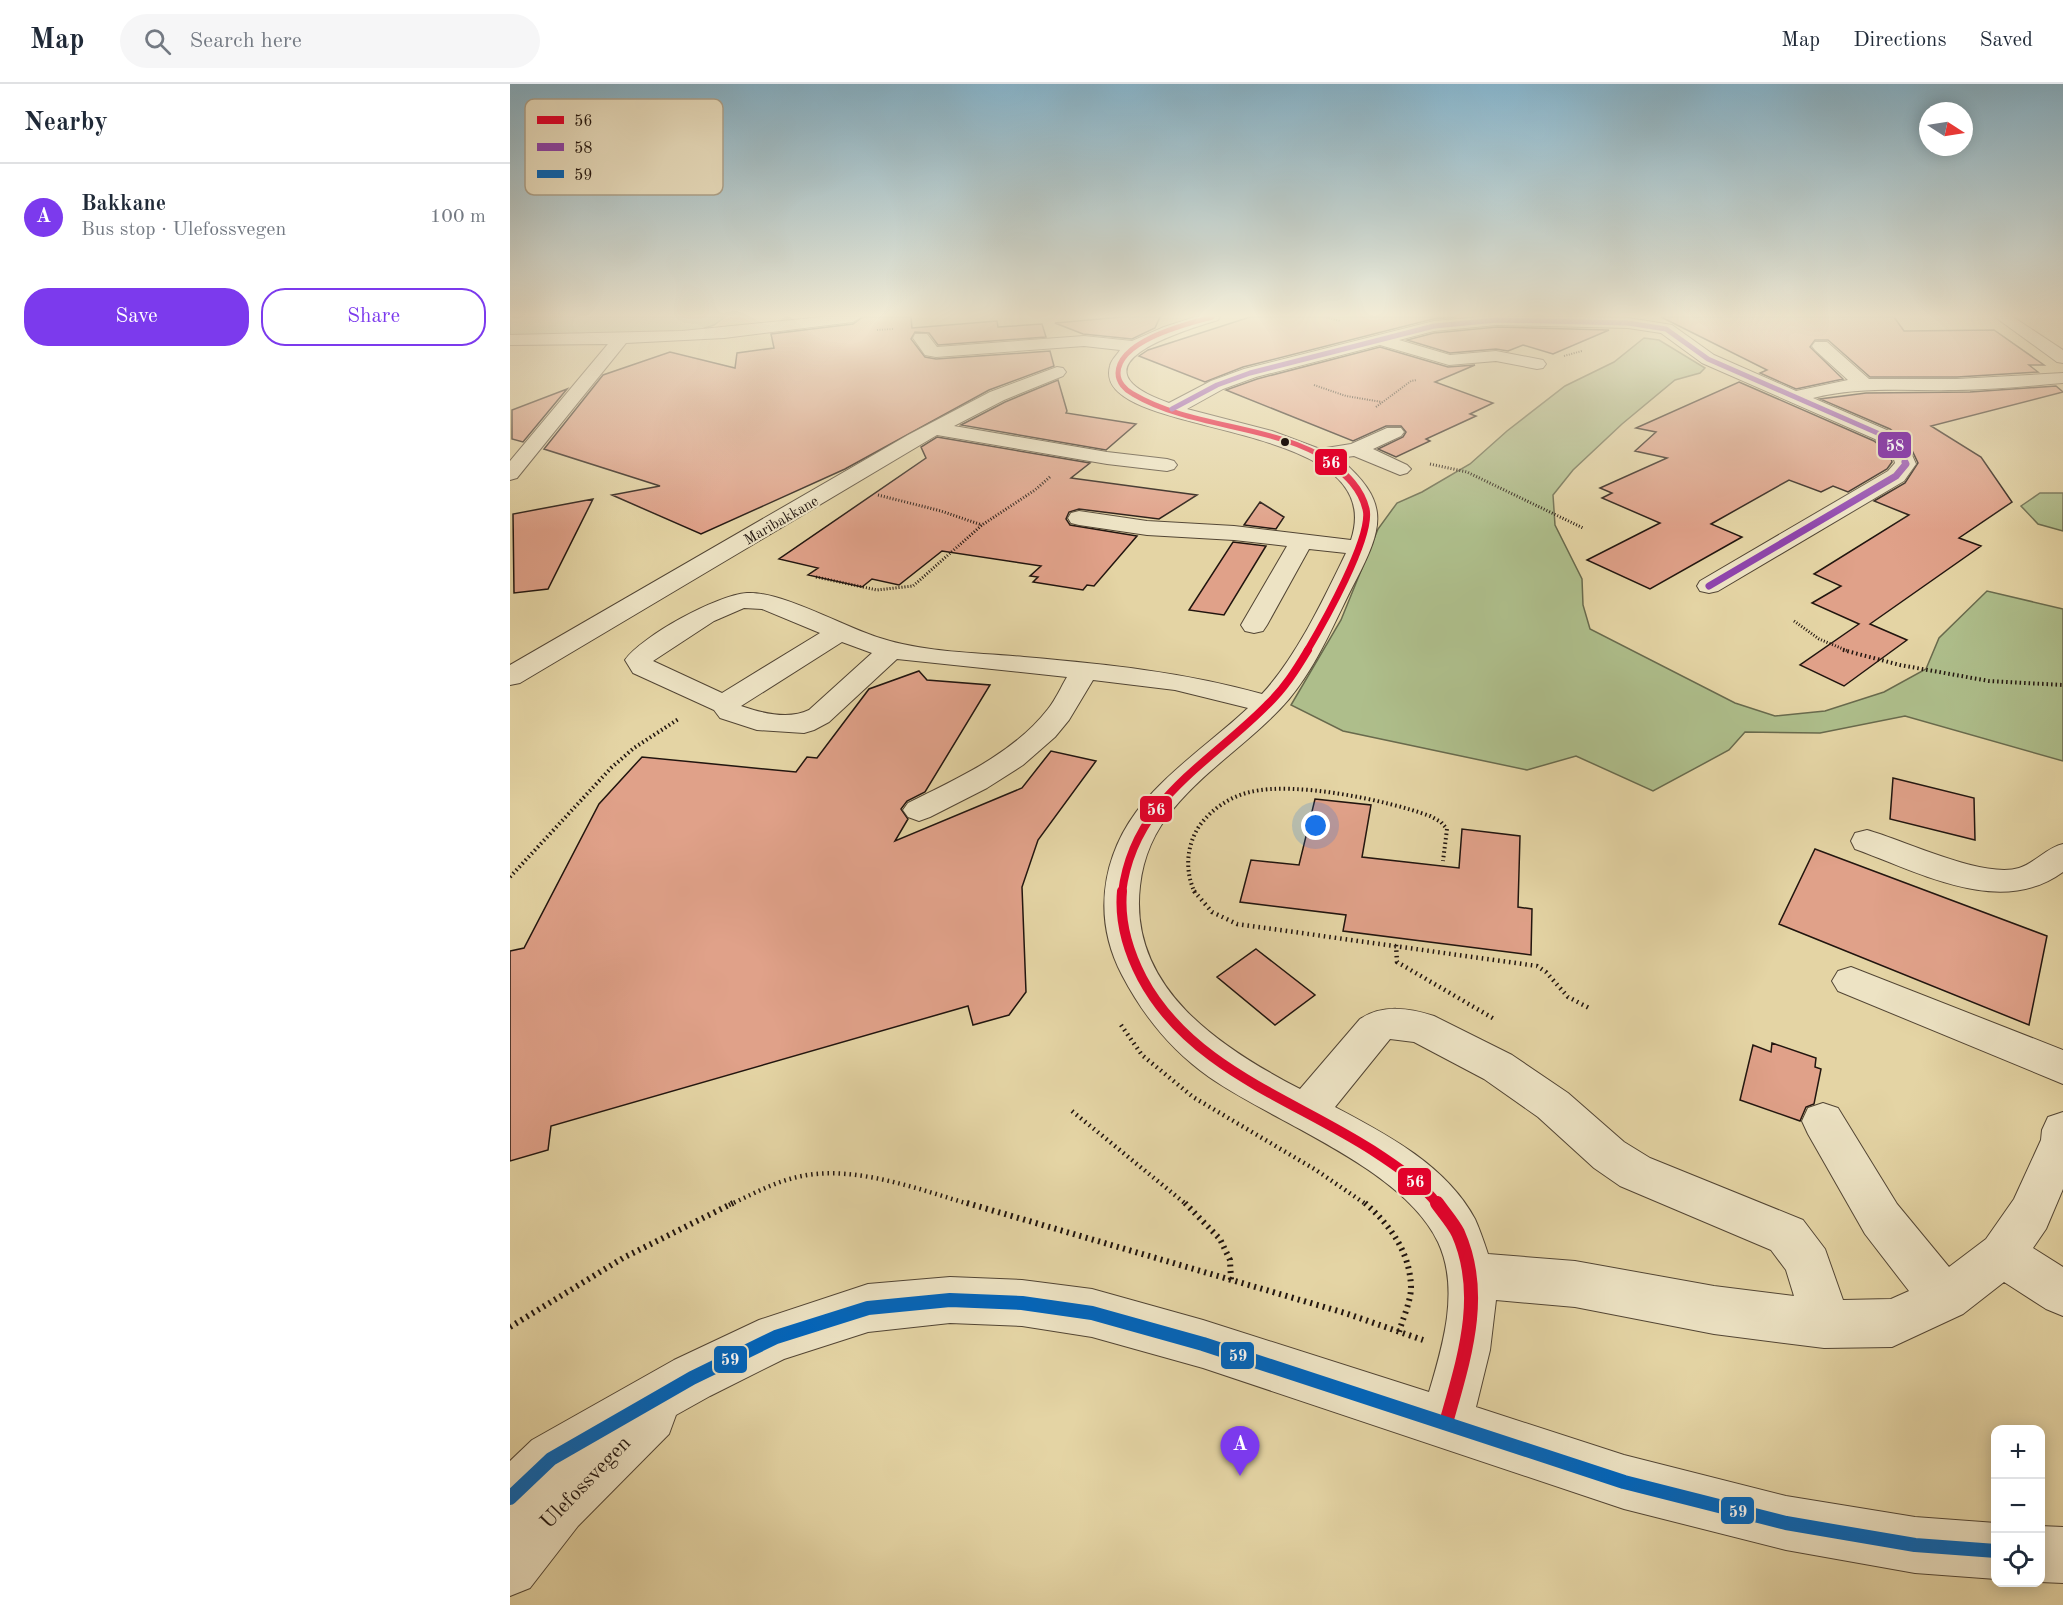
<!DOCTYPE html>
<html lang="en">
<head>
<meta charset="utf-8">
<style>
  :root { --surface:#fff; --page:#f6f6f7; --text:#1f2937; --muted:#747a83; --line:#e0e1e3; --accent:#7c3aed }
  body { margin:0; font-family:"Old Standard TT",serif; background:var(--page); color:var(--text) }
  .controls { position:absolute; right:18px; bottom:18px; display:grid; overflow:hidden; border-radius:12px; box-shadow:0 3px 15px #0003 }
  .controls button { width:54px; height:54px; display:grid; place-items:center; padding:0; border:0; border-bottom:2px solid var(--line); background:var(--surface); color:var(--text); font:30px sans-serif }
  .compass { position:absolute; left:1409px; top:18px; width:54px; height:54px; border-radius:50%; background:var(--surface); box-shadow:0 3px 15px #0003; rotate:102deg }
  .you { position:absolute; left:806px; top:742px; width:21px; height:21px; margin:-15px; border:4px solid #fff; border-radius:50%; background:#1a73e8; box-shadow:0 0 0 9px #1a73e833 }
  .badge { display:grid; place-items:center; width:39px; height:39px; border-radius:50%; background:var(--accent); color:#fff; font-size:20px; font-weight:700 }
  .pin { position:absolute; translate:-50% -50px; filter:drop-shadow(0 2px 3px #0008) }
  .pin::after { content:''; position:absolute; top:32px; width:21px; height:18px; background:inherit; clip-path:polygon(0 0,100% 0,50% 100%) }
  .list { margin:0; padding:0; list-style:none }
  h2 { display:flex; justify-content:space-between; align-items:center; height:78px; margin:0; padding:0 24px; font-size:26px }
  h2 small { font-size:20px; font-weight:400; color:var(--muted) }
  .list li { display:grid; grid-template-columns:39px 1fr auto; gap:18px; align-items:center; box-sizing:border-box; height:108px; padding:0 24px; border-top:2px solid var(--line) }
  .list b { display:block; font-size:22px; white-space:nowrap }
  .list p { margin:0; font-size:20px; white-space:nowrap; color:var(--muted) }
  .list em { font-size:20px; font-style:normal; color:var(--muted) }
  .actions { display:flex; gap:12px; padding:18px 24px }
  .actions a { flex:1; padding:14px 0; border:2px solid var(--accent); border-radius:24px; text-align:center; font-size:21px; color:var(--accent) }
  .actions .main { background:var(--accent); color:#fff }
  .icon { flex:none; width:33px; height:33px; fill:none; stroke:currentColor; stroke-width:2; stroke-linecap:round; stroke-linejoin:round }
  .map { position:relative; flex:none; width:1553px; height:1521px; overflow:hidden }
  header { display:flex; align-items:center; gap:36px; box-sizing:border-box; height:84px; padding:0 30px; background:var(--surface); border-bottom:2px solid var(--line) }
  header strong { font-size:28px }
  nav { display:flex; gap:33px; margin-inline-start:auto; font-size:21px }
  .search { width:420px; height:54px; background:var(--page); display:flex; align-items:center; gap:15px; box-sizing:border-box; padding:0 21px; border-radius:33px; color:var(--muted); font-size:22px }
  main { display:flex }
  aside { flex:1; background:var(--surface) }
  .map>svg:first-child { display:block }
  .green { fill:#aebe8b; stroke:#686a4d; stroke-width:1.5 }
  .building { fill:#e0a189; stroke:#21150f; stroke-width:1.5 }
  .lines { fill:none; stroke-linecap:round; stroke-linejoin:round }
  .minor-casing { stroke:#524534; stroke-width:2 }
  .path-far4 { stroke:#21150f; stroke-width:2; stroke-dasharray:1 1.5; stroke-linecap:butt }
  .path-far3 { stroke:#21150f; stroke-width:3; stroke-dasharray:1 2; stroke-linecap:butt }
  .path-far2 { stroke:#21150f; stroke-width:4; stroke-dasharray:1.5 3; stroke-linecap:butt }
  .path-far1 { stroke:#21150f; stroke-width:4.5; stroke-dasharray:1.5 4; stroke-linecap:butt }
  .path { stroke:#21150f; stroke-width:6; stroke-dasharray:2 4.5; stroke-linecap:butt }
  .minor { fill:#ede3c4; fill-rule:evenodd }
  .bus-1-far4-casing { stroke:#ede3c4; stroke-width:8 }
  .bus-1-far3-casing { stroke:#ede3c4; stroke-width:10 }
  .bus-1-far2-casing { stroke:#ede3c4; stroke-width:13 }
  .bus-1-far1-casing { stroke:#ede3c4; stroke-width:15 }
  .bus-1-casing { stroke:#ede3c4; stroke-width:18 }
  .bus-2-far1-casing { stroke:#ede3c4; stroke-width:8 }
  .bus-2-casing { stroke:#ede3c4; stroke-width:10 }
  .bus-3-casing { stroke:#ede3c4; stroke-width:18 }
  .bus-1-far4 { stroke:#e4002b; stroke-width:5 }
  .bus-1-far3 { stroke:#e4002b; stroke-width:7 }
  .bus-1-far2 { stroke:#e4002b; stroke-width:8 }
  .bus-1-far1 { stroke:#e4002b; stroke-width:10 }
  .bus-1 { stroke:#e4002b; stroke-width:14 }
  .bus-2-far1 { stroke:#8e44ad; stroke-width:5 }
  .bus-2 { stroke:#8e44ad; stroke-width:7 }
  .bus-3 { stroke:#0065bd; stroke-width:14 }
  .bus-dot { fill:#21150f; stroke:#ede3c4; stroke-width:2 }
  .labels { text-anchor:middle; stroke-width:4.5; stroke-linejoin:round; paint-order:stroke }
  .far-street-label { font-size:15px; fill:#21150f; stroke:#ede3c4 }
  .near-street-label { font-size:21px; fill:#21150f; stroke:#ede3c4 }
  .key { fill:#ede3c4; stroke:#b0a58e; stroke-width:1.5 }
  .key-label { font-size:16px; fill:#21150f }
  .line-badge { stroke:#ede3c4; stroke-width:2 }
  .badge-label { font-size:16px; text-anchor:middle; font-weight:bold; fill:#fff }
</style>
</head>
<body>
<header>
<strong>Map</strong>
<div class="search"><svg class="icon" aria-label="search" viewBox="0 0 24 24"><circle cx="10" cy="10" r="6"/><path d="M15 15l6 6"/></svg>Search here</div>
<nav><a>Map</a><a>Directions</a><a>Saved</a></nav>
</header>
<main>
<aside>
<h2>Nearby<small></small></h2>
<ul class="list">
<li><span class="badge">A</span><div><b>Bakkane</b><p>Bus stop · Ulefossvegen</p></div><em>100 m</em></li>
</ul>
<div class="actions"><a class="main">Save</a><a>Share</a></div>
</aside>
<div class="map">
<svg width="1553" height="1521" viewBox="0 0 1553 1521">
  <rect width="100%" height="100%" fill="#e4d4a4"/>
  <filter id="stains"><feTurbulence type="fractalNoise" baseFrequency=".00333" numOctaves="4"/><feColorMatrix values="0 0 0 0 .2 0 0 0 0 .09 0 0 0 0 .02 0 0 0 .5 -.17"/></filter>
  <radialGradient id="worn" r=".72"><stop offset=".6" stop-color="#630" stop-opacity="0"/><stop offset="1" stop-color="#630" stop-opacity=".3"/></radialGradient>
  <path class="green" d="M0,233H215L204,241L186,247L0,259Z
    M1134,254L1149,256L1195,284L1190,289L1165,296L1112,340L1063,386L1043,411L1045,441L1072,495L1073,521L1080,545L1225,619L1265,632L1315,627L1374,608L1416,585L1429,554L1477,507L1553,525V677L1395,632L1310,649L1235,648L1219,666L1143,707L1066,672L1017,686L833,647L781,621L831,536L868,445L887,419L912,408L960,380L997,347L1055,302L1104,278Z
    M1530,409H1553V447L1528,440L1511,422Z"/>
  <path class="building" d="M353,233H401L402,244L487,237L488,243L532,240L536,253L428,261L419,249L405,248L401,255L415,273L426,275L540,267L544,282L479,306L335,385L191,450L102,411L150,402L34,365L93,291L160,268L225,284L227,269L264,264L261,250L343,240Z
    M612,233H650L645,244L622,255L573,250L545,239Z
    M740,233H947L923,235L733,283L695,298L629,272L638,266Z
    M1151,233H1384L1394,247L1484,246L1534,281H1519L1528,288L1447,293H1360L1318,256H1305L1300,263L1333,295L1286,305L1250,289L1257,286Z
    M987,243L1099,246L1043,270L1013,261L998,267L986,265L940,269L897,256L924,249Z
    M870,263L938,283L965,281L925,298L983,319L960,330L966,332L916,355L920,357L886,373L868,365L893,353L896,348L891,342H876L843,357L716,306L747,295Z
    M548,296L557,327L556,329L626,340L596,366L451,341L495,318Z
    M1229,298L1364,357L1380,370L1382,378L1377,385L1338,408L1323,402L1311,408L1279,396L1201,440L1232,453L1140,505L1077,476L1150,439L1092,414L1102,409L1090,404L1157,374L1125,367L1146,348L1126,344Z
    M1546,302L1553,308L1421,342L1471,373L1502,418L1449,454L1471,462L1360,540L1397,556L1334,602L1290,581L1349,540L1302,519L1331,502L1304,490L1399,431L1364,417L1395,399L1408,379L1399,360L1380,345L1310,315L1356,309L1460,308Z
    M57,305L13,358L2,355V326Z
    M427,353L580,379L561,394L687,411L649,435L569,425L559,428L556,435L560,441L627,452L584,502L577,501L573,506L523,498L528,493L520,492L531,482L432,467L389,501L362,495L352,503L298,491L308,484L269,475L416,374L411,363Z
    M83,415L38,505L4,509L3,430Z
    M750,418L774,433L766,445L734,441Z
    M723,458L756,462L714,531L679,526Z
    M409,587L417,596L480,601L415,708L397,717L391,725L398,735L385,757L512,704L541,667L586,677L528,756L512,803L516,908L499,931L463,941L458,922L41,1042L38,1066L0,1077V867L14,864L89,720L132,673L286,688L297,673L307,674L359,605Z
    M1383,694L1464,714L1465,756L1380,735Z
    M805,715L861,721L852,773L949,784L952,745L1010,752L1008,823L1022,825L1021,871L833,847L836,831L730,818L741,776L789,781Z
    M1305,765L1537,852L1519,941L1269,840Z
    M746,865L805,911L765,941L707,893Z
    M1262,959L1306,974L1305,983L1311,985L1304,1020L1296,1023L1290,1037L1230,1016L1243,961L1261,968Z"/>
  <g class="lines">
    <g class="minor-casing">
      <path id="minor" d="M313,233H351L343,238L214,254L116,259L7,394L0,396V377L98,260L0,261V251L172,247Z
        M685,233H710L708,236C665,249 557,283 659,319L701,297L734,285L924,237L970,233H1057L1118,234L1156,240L1162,241L1204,271L1286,307L1338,296L1305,266L1302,262L1305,258H1317L1359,295H1447L1553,289V299C1517,302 1482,306 1446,306C1397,307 1350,302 1303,314L1379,347L1398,362L1406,380L1394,397L1208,507L1199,509L1190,507L1187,502L1190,497L1378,387L1385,379L1382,369L1365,355L1192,279L1151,249L1118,244L987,241L924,247L889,256L940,271L986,267L1033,276L1036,280L1033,284L1027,285L986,277L939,281L870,261L746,293L713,305L677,325L762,347L810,365L841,360L877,344H891L894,348L891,352L863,365L897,381L901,385L897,389L890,391L844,372L829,374C879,417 875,440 846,496C825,536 809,579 779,615C745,655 698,683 664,724C645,746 633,773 630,802C618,904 711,964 790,1005L850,935C873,920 899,924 924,932L1002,971L1058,1009L1114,1058L1140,1074L1293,1136L1315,1165L1333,1216L1381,1215L1399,1207L1355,1150L1298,1050L1292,1037L1298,1024L1313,1019L1328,1024L1387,1120L1439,1183L1476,1155L1504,1115L1531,1056L1532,1046L1538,1033L1553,1028V1105L1536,1145L1523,1164L1553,1183V1232L1536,1225L1494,1198L1453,1230L1382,1263L1314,1264L1204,1250L1065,1223L986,1216L980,1266L966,1323L1114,1371L1276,1412L1405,1433L1486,1439V1495L1405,1489L1276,1466L1114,1425L693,1284L582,1253L512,1242L440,1239L358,1248L274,1275L200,1312L166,1331L159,1350L68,1442L20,1504L0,1512V1377L22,1356L164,1276L249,1236L358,1200L440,1193L512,1196L582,1205L693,1236L919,1308C933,1261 950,1205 928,1158C893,1084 765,1039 699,993C661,966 634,933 612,891C579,828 594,759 643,708C672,677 707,653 738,624L665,606L583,596L559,636L545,653L513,681L477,704L420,733L409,737L398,733L393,726L398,719C448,694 503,670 538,625C546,615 551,603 557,593L387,575L319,638L304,646L294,649L247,646L210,634L204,626L123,589L115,576C132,552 207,511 237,509C272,507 334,543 370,554C411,568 470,569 514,573C595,580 674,588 752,610C787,572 813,516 836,469L799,465L757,541L753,547L744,549L735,547L731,541L777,462L724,456L637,451L569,441L561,439L558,434L561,429L569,427L637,437L724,442L841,456C883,330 579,357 600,282C601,276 607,271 610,266L574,262L426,273L415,271L403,254L405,250H417L427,263L574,252L622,257L654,243ZM234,524L252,525L310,549L212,609L143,577L204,537ZM332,558L362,569L299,626C279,636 251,629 231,622ZM880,955L904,958L974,995L1028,1033L1084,1084L1110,1102L1261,1166L1276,1186L1284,1212L1204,1202L1065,1177L978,1170C974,1158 970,1146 965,1135C936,1081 876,1050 825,1023Z
        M1485,233H1503L1553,266V279L1547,278Z
        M547,283L553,284L556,288L553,292L494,316L444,342L597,368L657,375L664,377L667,381L664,385L657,387L597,380L427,351L10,599L0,601V581L398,351L480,308Z
        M1357,746C1394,756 1473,795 1509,784C1525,779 1536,764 1553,760V788C1490,834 1409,788 1345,765L1341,757L1345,749Z
        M1341,883L1553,966V1000L1328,907L1322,897L1328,887Z
        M1530,1442L1553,1443V1499L1530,1498Z"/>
    </g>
    <path class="path-far4" d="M814,233L830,237
      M367,246L383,245
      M1054,272L1072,267
      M804,301L836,312L872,318
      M866,323L901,297L907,296"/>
    <path class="path-far3" d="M920,380L957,388L1073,444
      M368,411L431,427L472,441
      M306,493L367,506L403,502L472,441L525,406L541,392
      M1284,537L1309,555L1338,567"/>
    <path class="path-far2" d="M1333,566L1390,581L1479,597L1553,601
      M0,793L101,684L124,664L170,634
      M685,809C675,788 676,764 688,744C700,726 719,713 740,708C785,697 876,716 920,732L931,738L937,745L933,777"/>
    <path class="path-far1" d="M684,807L702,828L727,840L1027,882L1036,888L1058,913L1081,925
      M886,861L887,878L986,936
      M611,941L632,971L683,1013L806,1086L857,1121
      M562,1027L677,1121
      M219,1121C243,1110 266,1097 292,1092C346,1081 411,1106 462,1121"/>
    <path class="path" d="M457,1119L835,1229L913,1256
      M675,1119L710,1155L720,1176L721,1196
      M855,1119C880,1141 900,1168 901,1203C901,1217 893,1234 889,1248
      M0,1243L113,1174L223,1119"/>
    <use href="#minor" class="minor"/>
    <g class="bus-1-far4-casing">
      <path id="bus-1-far4" d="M702,233C677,240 609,256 608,289C608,298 615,306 623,310C684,346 764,339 823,379"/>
    </g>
    <g class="bus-1-far3-casing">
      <path id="bus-1-far3" d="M797,567C813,540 863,452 856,425C851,404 836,391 821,378"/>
    </g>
    <g class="bus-1-far2-casing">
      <path id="bus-1-far2" d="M612,809C623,716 698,681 757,621C774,605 786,586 798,566"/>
    </g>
    <g class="bus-1-far1-casing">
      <path id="bus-1-far1" d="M612,807C609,839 618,867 632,894C680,984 781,1014 862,1066C885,1081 911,1098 928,1121"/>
    </g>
    <g class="bus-1-casing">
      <path id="bus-1" d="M927,1119C934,1129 943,1139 948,1149C976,1212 953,1277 936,1339"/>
    </g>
    <g class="bus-2-far1-casing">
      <path id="bus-2-far1" d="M662,325L707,301L740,289L924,242L987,236L1118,239L1156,245L1198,275L1372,351L1391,366L1396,379"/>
    </g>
    <g class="bus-2-casing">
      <path id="bus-2" d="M1199,502L1386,392L1396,380L1395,378"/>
    </g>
    <g class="bus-3-casing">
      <path id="bus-3" d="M0,1414L41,1375L182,1294L266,1253L358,1224L440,1216L512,1219L582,1229L693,1260L1114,1398L1276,1439L1405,1461L1486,1467"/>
    </g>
    <use href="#bus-1-far4" class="bus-1-far4"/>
    <use href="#bus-1-far3" class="bus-1-far3"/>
    <use href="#bus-1-far2" class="bus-1-far2"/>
    <use href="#bus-1-far1" class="bus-1-far1"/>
    <use href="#bus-1" class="bus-1"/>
    <use href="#bus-2-far1" class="bus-2-far1"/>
    <use href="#bus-2" class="bus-2"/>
    <use href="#bus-3" class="bus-3"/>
  </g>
  <linearGradient id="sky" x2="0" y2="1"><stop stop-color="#87b6ce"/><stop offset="0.52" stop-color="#f3ecd6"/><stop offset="1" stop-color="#f3ecd6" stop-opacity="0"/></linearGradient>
  <rect width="1553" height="446" fill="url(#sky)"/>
  <circle class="bus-dot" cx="775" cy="358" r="5"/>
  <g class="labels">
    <g class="far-street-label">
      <text transform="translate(271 436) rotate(-30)" y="5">Maribakkane</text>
    </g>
    <g class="near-street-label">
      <text transform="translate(75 1398) rotate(-46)" y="7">Ulefossvegen</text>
    </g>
  </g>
  <rect x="15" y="15" width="198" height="96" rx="9" class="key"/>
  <rect x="27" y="32" width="27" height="8" fill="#e4002b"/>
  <rect x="27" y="59" width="27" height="8" fill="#8e44ad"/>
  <rect x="27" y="86" width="27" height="8" fill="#0065bd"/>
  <g class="key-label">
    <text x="64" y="42">56</text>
    <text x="64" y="69">58</text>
    <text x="64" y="96">59</text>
  </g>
  <g class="line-badge">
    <rect x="1367" y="347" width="35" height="28" rx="6" fill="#8e44ad"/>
    <rect x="804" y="364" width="34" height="28" rx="6" fill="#e4002b"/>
    <rect x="629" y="711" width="34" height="28" rx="6" fill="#e4002b"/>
    <rect x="887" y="1083" width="35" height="29" rx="6" fill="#e4002b"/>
    <rect x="710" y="1257" width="35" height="29" rx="6" fill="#0065bd"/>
    <rect x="203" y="1261" width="35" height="29" rx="6" fill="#0065bd"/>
    <rect x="1210" y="1412" width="35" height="29" rx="6" fill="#0065bd"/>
  </g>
  <g class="badge-label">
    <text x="1385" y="367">58</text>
    <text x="821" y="384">56</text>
    <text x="646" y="731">56</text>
    <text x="905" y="1103">56</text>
    <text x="728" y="1277">59</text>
    <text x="220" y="1281">59</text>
    <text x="1228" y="1433">59</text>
  </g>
  <rect width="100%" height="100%" filter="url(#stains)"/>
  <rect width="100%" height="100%" fill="url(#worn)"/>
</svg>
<div class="controls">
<button>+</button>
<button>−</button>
<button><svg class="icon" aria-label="locate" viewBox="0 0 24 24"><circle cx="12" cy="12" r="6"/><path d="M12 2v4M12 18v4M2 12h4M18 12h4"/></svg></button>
</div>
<svg class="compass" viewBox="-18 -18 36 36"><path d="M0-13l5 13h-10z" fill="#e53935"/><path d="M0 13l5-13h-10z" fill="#747a83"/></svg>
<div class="you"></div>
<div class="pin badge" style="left:730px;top:1392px">A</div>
</div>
</main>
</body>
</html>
